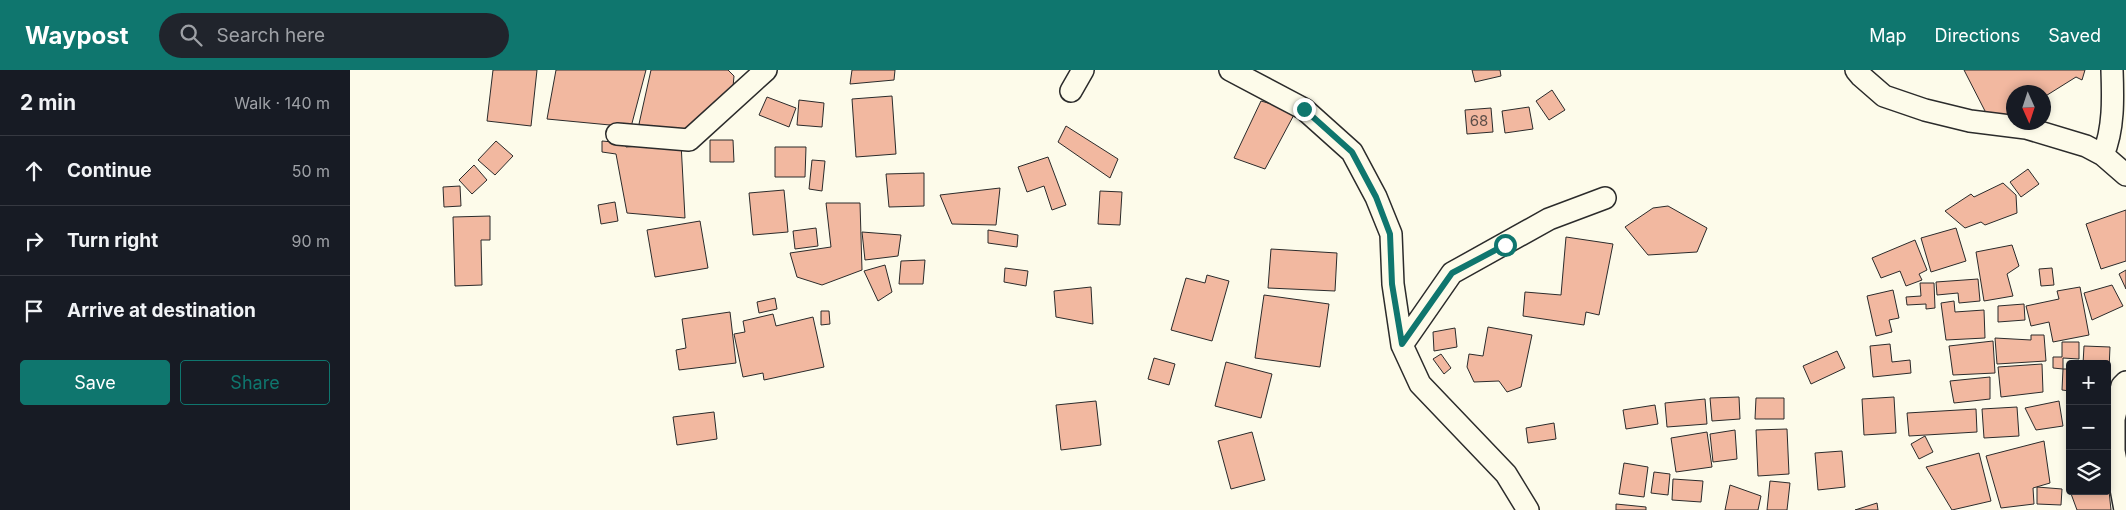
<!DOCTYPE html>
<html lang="en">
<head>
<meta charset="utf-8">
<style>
  :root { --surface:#171b24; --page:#20242c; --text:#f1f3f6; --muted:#9ea1a6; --line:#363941; --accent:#0f766e }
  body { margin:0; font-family:Inter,sans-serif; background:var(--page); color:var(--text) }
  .controls { position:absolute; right:15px; bottom:15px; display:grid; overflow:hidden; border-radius:5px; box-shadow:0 2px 8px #0003 }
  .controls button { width:45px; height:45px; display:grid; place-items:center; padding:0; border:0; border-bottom:1px solid var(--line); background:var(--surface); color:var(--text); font:25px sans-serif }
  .compass { position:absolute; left:1656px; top:15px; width:45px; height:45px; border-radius:50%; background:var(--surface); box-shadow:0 2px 8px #0003; rotate:177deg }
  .stop { position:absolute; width:15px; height:15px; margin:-11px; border:4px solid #0f766e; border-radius:50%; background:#fff }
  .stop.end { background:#0f766e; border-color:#fff; box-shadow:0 1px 5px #0008 }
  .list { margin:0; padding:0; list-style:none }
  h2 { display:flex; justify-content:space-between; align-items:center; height:65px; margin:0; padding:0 20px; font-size:21px }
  h2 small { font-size:16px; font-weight:400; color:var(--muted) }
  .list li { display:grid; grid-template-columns:32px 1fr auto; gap:15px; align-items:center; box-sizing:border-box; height:70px; padding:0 20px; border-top:1px solid var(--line) }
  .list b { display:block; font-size:19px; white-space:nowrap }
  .list em { font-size:16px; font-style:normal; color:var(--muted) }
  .actions { display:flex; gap:10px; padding:15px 20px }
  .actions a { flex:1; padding:11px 0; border:1px solid var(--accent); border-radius:5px; text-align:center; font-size:18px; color:var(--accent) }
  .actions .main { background:var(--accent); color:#fff }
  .icon { flex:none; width:28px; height:28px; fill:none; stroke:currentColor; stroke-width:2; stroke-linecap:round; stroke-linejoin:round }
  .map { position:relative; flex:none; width:1776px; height:440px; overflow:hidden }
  header { display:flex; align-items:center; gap:30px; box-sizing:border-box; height:70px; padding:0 25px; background:var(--accent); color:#fff }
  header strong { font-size:24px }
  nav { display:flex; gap:28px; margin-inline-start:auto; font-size:18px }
  .search { width:350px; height:45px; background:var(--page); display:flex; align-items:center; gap:12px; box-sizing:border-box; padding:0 18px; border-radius:28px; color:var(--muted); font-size:19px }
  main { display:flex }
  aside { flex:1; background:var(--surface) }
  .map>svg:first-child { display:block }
  .building { fill:#f2b8a0; stroke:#2b2b2b }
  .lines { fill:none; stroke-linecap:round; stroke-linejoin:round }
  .minor-casing { stroke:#2b2b2b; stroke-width:24 }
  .minor { stroke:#fdfbea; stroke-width:21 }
  .route { stroke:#0f766e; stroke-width:6 }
  .labels { text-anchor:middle; stroke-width:4; stroke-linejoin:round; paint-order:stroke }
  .number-label { font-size:15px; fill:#5d4e48 }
</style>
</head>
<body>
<header>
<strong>Waypost</strong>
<div class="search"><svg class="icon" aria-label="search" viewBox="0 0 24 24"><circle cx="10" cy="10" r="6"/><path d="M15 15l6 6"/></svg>Search here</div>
<nav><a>Map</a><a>Directions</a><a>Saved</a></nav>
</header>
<main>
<aside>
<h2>2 min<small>Walk · 140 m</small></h2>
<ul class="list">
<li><svg class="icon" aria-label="ahead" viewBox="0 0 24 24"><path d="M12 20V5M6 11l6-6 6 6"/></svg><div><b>Continue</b></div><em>50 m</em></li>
<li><svg class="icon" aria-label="right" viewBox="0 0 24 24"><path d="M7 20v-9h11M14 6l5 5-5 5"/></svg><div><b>Turn right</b></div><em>90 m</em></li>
<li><svg class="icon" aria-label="arrive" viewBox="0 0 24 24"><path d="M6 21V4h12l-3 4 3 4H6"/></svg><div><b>Arrive at destination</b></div></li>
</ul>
<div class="actions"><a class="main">Save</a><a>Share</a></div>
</aside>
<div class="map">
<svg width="1776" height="440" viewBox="0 0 1776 440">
  <rect width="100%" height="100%" fill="#fdfbea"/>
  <path class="building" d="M143,0H187L181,56L137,51Z
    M206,0H296L281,57L197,49Z
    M301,0H378L384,6L383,17L337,59H302L289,54Z
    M502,0H545L544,10L500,14Z
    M1122,0H1150L1151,6L1125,12Z
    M1614,0H1735L1732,10L1726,7L1694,27V22H1664V45L1656,50L1629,49L1635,41Z
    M1202,20L1215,40L1199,50L1186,31Z
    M542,26L546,84L506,87L502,29Z
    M417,27L446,38L439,57L409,45Z
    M449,30L474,33L472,57L447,55Z
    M911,31L946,41L915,99L884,88Z
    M1179,37L1183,59L1155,63L1152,41Z
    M1141,38L1143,62L1117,64L1115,40Z
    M716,56L768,89L760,108L708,72Z
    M360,70H383L384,92H360Z
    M146,71L163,86L145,105L128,90Z
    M252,71L274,73L276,77L331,73L335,148L277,143L266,84L252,82Z
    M425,77H456L455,107H425Z
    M698,87L716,135L702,140L694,116L677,122L668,97Z
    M462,90L475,91L472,121L459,119Z
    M124,95L137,110L122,124L109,110Z
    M1678,99L1689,114L1671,127L1660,112Z
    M574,103V136L539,137L536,104Z
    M1653,113L1666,125L1667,143L1635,155L1631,152L1615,158L1595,141L1621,124L1624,127Z
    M110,116L111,136L94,137L93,117Z
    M650,118L646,155L602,154L590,125Z
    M434,120L438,162L403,165L399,123Z
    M750,121L772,122L770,155L748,154Z
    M265,132L268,151L251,154L248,135Z
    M476,133H510L512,200L472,215L447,207L440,183L481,177Z
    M1318,136L1357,158L1347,182L1298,185L1275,157L1303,138Z
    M1776,140V191L1751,199L1736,154Z
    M140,146V170H131L132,215L105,216L103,147Z
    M350,151L358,198L305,207L297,160Z
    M466,158L468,176L445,179L443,161Z
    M1606,158L1616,191L1581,202L1571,168Z
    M638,160L668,165L667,177L638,173Z
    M512,162L551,165L548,186L515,190Z
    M1216,167L1263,174L1249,245L1236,242L1234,255L1173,246L1175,222L1211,225Z
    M1565,170L1577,200L1569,204L1572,210L1556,216L1550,201L1531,208L1522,188Z
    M1662,175L1669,196L1657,204L1663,226L1634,231L1626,182Z
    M921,179L987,183L985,221L918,218Z
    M575,190L573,214H549L551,191Z
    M535,195L542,222L528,231L514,201Z
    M655,198L678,201L676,216L654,212Z
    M1702,198L1704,215L1691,216L1689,199Z
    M1776,200V219L1769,204Z
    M857,205L879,211L862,271L821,260L836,208L855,213Z
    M1628,209L1630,231L1609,233L1608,223L1587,225L1586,212Z
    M1570,213H1584L1585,238L1576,239V234L1557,235L1556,227L1571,226Z
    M1762,215L1773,236L1742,250L1734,223Z
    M741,217L743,254L706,247L704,221Z
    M1730,217L1739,265L1703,272L1699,252L1681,256L1676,236L1709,229L1707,221Z
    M1543,220L1549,248L1539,250L1542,262L1526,266L1517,226Z
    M914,225L979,234L970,297L905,288Z
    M425,228L427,239L409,243L407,232Z
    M1604,231L1605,242L1634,240L1635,268L1596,270L1591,233Z
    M1674,234L1675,250L1648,252V236Z
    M471,241H479L480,254L471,255Z
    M380,242L386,293L329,300L326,280L336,278L332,249Z
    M423,244L426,256L463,247L474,297L414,310L413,303L393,307L384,264L395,262L393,251Z
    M1138,257L1182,265L1171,317L1157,322L1149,311L1124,312L1117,297L1119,284L1133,286Z
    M1105,258L1107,277L1084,281L1083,262Z
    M1681,265H1694L1696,291L1647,294L1645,268L1681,270Z
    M1643,271L1645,303L1603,305L1599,276Z
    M1712,272H1729V289L1713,288V299L1703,298V287H1712Z
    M1540,274L1542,292L1560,290L1561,303L1523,307L1520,276Z
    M1734,276L1760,277L1758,322L1757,294H1733Z
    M1487,281L1495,298L1461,314L1453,296Z
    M1091,284L1101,298L1094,304L1083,289Z
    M804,288L825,294L819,315L798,309Z
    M876,292L922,304L911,348L865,336Z
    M1692,294L1693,322L1651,327L1648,297Z
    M1713,299H1720V321L1712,320Z
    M1640,307V329L1604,333L1600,311Z
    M1389,327L1390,349L1362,351L1360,328Z
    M1544,327L1546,363L1514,365L1512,329Z
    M1406,328H1434V349H1405Z
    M1355,329L1357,354L1317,357L1315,333Z
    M746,331L751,375L711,380L706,335Z
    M1709,331L1713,356L1686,360L1675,338Z
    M1305,335L1308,354L1276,359L1273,340Z
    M1667,337L1669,366L1634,368L1632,339Z
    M1626,339L1627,362L1559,366L1557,343Z
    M364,342L367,369L327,375L323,347Z
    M1204,353L1206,369L1178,373L1176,358Z
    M1437,359L1439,404L1408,406L1406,360Z
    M1385,360L1387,389L1363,392L1360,364Z
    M902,362L915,410L881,419L868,371Z
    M1357,362L1362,397L1326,402L1321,368Z
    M1575,366L1583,382L1569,389L1561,374Z
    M1694,371L1700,413L1683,418L1684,434L1651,438L1636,386Z
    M1492,381L1495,417L1468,420L1465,383Z
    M1629,383L1641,431L1602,440L1576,397Z
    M1274,393L1298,397L1294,427L1269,424Z
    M1304,402L1320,404L1318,425L1301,423Z
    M1323,409L1353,411L1351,432L1322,430Z
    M1420,411L1440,413L1437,440H1417Z
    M1758,411L1761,440H1727L1720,421H1757Z
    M1380,415L1411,426L1408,440H1375Z
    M1687,417L1712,419L1711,435L1687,434Z
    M1527,433L1528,440H1505Z
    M1266,434L1296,437V440H1266Z"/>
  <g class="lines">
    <g class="minor-casing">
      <path id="minor" d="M880,0L954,39L1002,82L1026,127L1041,164L1043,214L1052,275L1070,314L1156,404L1178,440
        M1506,0L1511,6L1534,26L1575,40L1620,51L1676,58L1736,76L1753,85L1776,105
        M721,21L733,0
        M267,64L339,70L416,0
        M1753,85C1764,59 1763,28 1762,0
        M1052,275L1102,203L1199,149L1255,128
        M1775,440L1764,381V349L1772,316L1776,312"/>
    </g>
    <use href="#minor" class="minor"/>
  </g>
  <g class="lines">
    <path class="route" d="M954,39L1002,82L1026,127L1040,164L1042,214L1052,274L1102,203L1155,175"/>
  </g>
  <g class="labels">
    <g class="number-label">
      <text x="1129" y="56">68</text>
    </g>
  </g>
</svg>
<div class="controls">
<button>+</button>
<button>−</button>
<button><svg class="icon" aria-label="layers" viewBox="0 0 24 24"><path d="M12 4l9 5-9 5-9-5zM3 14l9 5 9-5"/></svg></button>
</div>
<svg class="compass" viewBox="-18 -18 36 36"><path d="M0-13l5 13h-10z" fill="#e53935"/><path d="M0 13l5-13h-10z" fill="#9ea1a6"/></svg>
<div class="stop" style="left:1155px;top:175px"></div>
<div class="stop end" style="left:954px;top:39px"></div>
</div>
</main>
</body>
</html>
